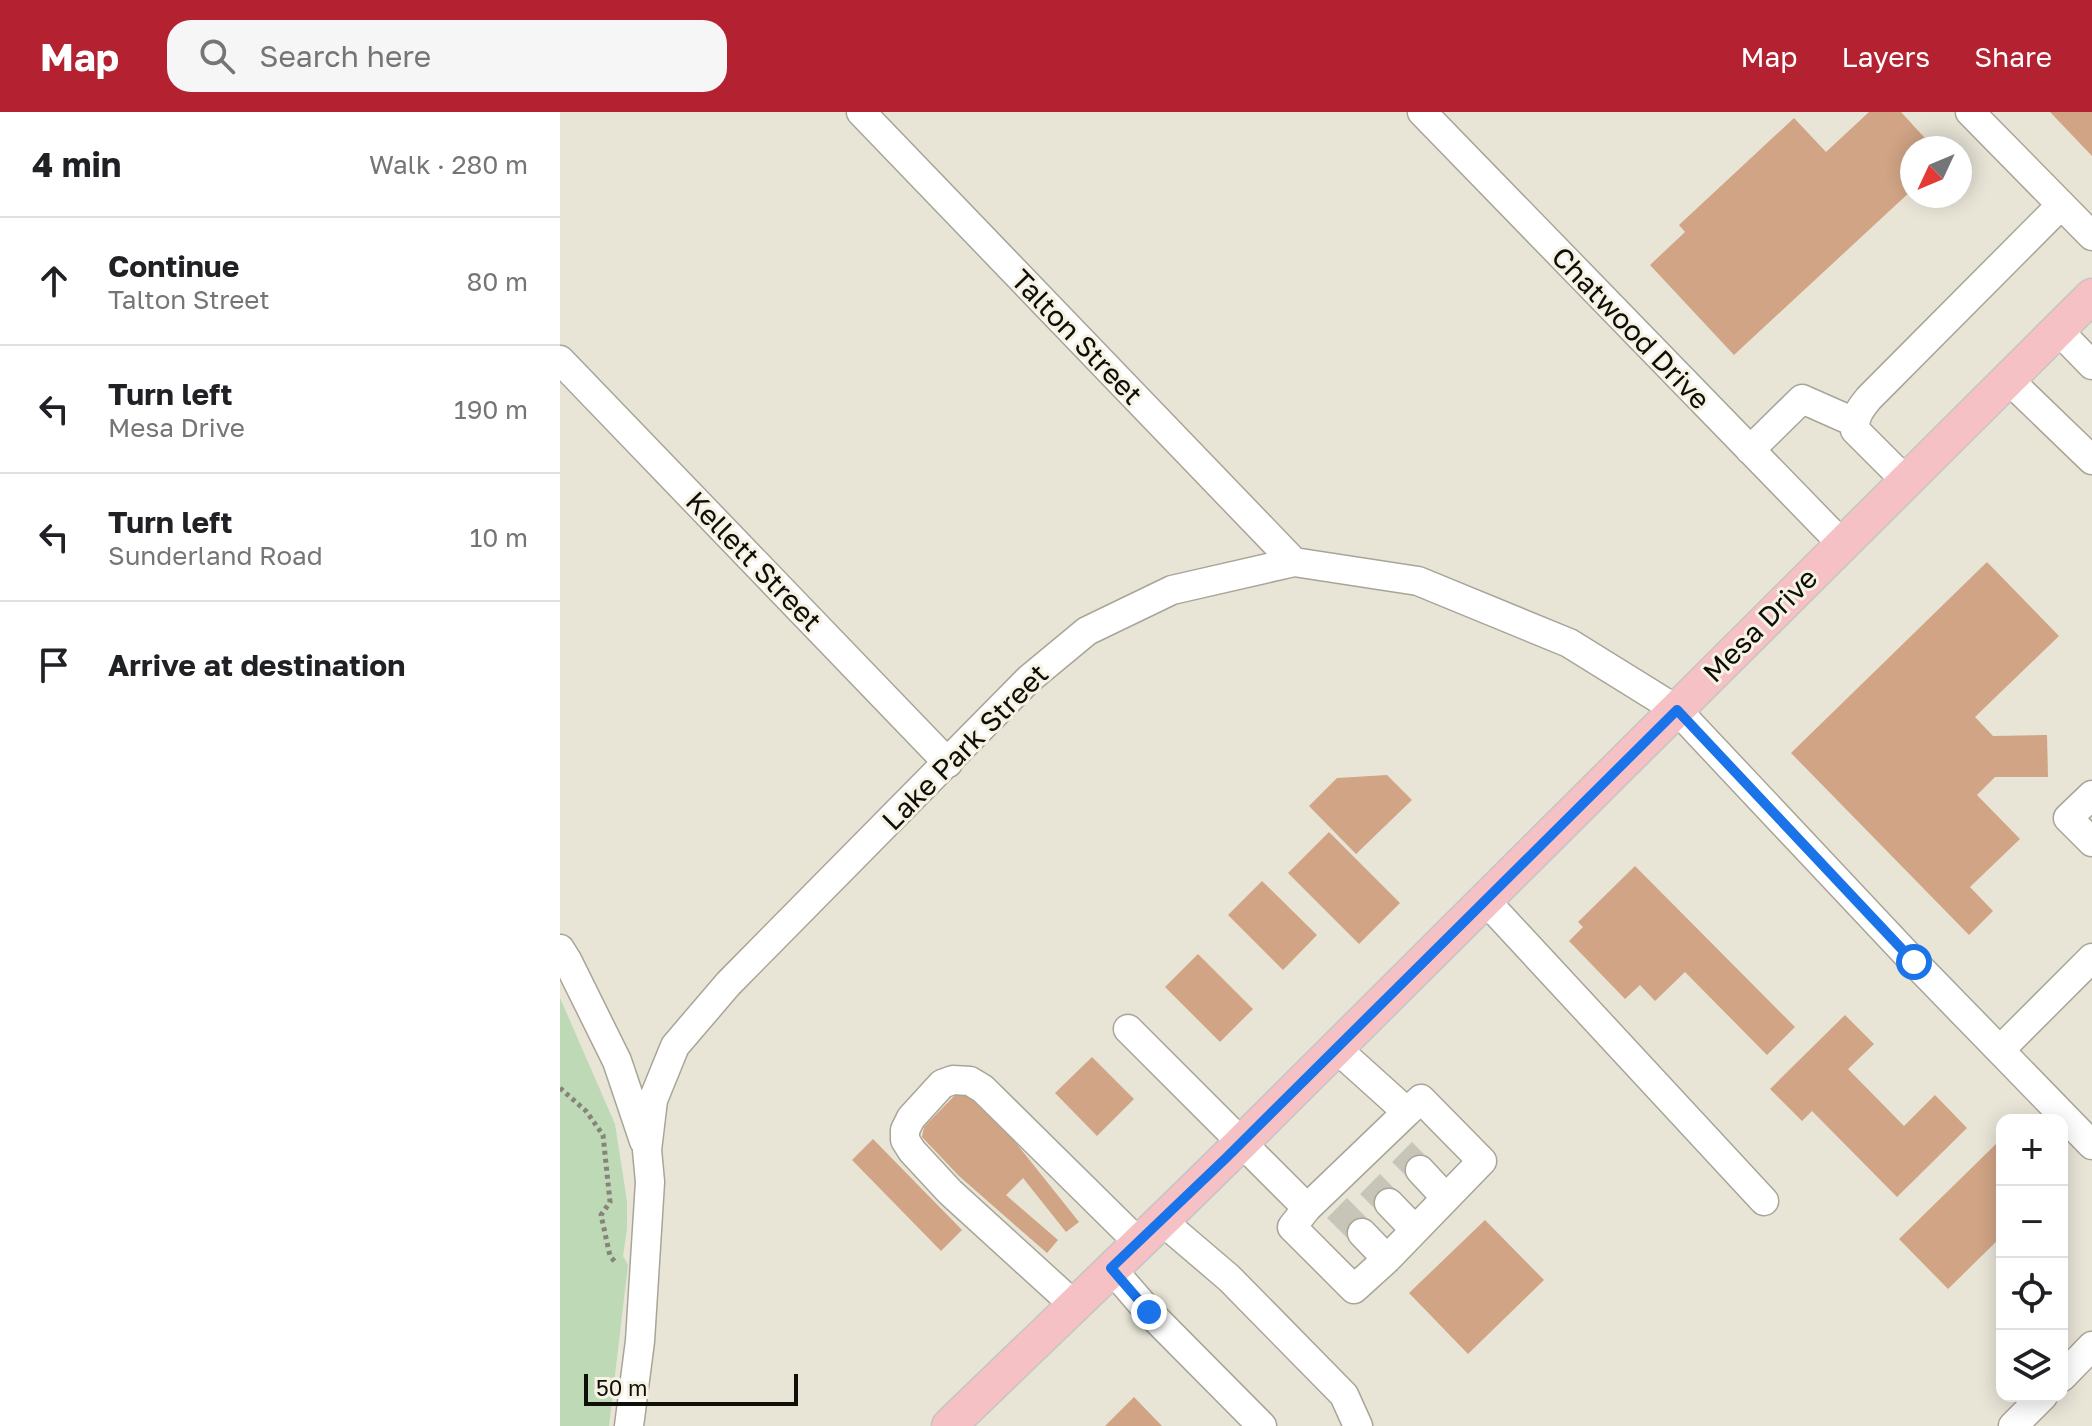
<!DOCTYPE html>
<html lang="en">
<head>
<meta charset="utf-8">
<style>
  :root { --surface:#fff; --page:#f6f6f6; --text:#202124; --muted:#757577; --line:#e0e0e0; --accent:#b42231 }
  body { margin:0; font-family:"Golos Text",sans-serif; background:var(--page); color:var(--text) }
  .controls { position:absolute; right:24px; bottom:24px; display:grid; overflow:hidden; border-radius:16px; box-shadow:0 4px 20px #0003 }
  .controls button { width:72px; height:72px; display:grid; place-items:center; padding:0; border:0; border-bottom:2px solid var(--line); background:var(--surface); color:var(--text); font:40px sans-serif }
  .compass { position:absolute; left:1340px; top:24px; width:72px; height:72px; border-radius:50%; background:var(--surface); box-shadow:0 4px 20px #0003; rotate:226deg }
  .scale { position:absolute; left:24px; bottom:20px; width:214px; box-sizing:border-box; padding-left:8px; border:4px solid #0f0e09; border-top:0; font-size:22px; line-height:28px; white-space:nowrap; color:#0f0e09; -webkit-text-stroke:6px #f6f2e4; paint-order:stroke }
  .stop { position:absolute; width:24px; height:24px; margin:-18px; border:6px solid #1a73e8; border-radius:50%; background:#fff }
  .stop.end { background:#1a73e8; border-color:#fff; box-shadow:0 2px 8px #0008 }
  .list { margin:0; padding:0; list-style:none }
  h2 { display:flex; justify-content:space-between; align-items:center; height:104px; margin:0; padding:0 32px; font-size:34px }
  h2 small { font-size:26px; font-weight:400; color:var(--muted) }
  .list li { display:grid; grid-template-columns:52px 1fr auto; gap:24px; align-items:center; box-sizing:border-box; height:128px; padding:0 32px; border-top:2px solid var(--line) }
  .list b { display:block; font-size:30px; white-space:nowrap }
  .list p { margin:0; font-size:26px; white-space:nowrap; color:var(--muted) }
  .list em { font-size:26px; font-style:normal; color:var(--muted) }
  .icon { flex:none; width:44px; height:44px; fill:none; stroke:currentColor; stroke-width:2; stroke-linecap:round; stroke-linejoin:round }
  .map { position:relative; flex:none; width:1532px; height:1314px; overflow:hidden }
  header { display:flex; align-items:center; gap:48px; box-sizing:border-box; height:112px; padding:0 40px; background:var(--accent); color:#fff }
  header strong { font-size:38px }
  nav { display:flex; gap:44px; margin-inline-start:auto; font-size:28px }
  .search { width:560px; height:72px; background:var(--page); display:flex; align-items:center; gap:20px; box-sizing:border-box; padding:0 28px; border-radius:24px; color:var(--muted); font-size:30px }
  main { display:flex }
  aside { flex:1; background:var(--surface) }
  .map>svg:first-child { display:block }
  .green { fill:#bed9b5 }
  .building { fill:#d0a485 }
  .lines { fill:none; stroke-linecap:round; stroke-linejoin:round }
  .minor-tunnel { stroke:#c7c5b8; stroke-width:28; stroke-dasharray:28 14; stroke-linecap:butt }
  .minor-casing { stroke:#a8a598; stroke-width:31 }
  .major-casing { stroke:#c5c5c4; stroke-width:37 }
  .path { stroke:#86847a; stroke-width:5; stroke-dasharray:4 4; stroke-linecap:butt }
  .minor { stroke:#fff; stroke-width:28 }
  .major { stroke:#f6c1c4; stroke-width:34 }
  .route { stroke:#1a73e8; stroke-width:10 }
  .labels { text-anchor:middle; stroke-width:6; stroke-linejoin:round; paint-order:stroke }
  .street-label { font-size:28px; fill:#0f0e09; stroke:#f6f2e4 }
</style>
</head>
<body>
<header>
<strong>Map</strong>
<div class="search"><svg class="icon" aria-label="search" viewBox="0 0 24 24"><circle cx="10" cy="10" r="6"/><path d="M15 15l6 6"/></svg>Search here</div>
<nav><a>Map</a><a>Layers</a><a>Share</a></nav>
</header>
<main>
<aside>
<h2>4 min<small>Walk · 280 m</small></h2>
<ul class="list">
<li><svg class="icon" aria-label="ahead" viewBox="0 0 24 24"><path d="M12 20V5M6 11l6-6 6 6"/></svg><div><b>Continue</b><p>Talton Street</p></div><em>80 m</em></li>
<li><svg class="icon" aria-label="left" viewBox="0 0 24 24"><path d="M17 20v-9H6M10 6l-5 5 5 5"/></svg><div><b>Turn left</b><p>Mesa Drive</p></div><em>190 m</em></li>
<li><svg class="icon" aria-label="left" viewBox="0 0 24 24"><path d="M17 20v-9H6M10 6l-5 5 5 5"/></svg><div><b>Turn left</b><p>Sunderland Road</p></div><em>10 m</em></li>
<li><svg class="icon" aria-label="arrive" viewBox="0 0 24 24"><path d="M6 21V4h12l-3 4 3 4H6"/></svg><div><b>Arrive at destination</b></div></li>
</ul>
</aside>
<div class="map">
<svg width="1532" height="1314" viewBox="0 0 1532 1314">
  <rect width="100%" height="100%" fill="#e8e5d7"/>
  <path class="green" d="M0,886L55,1012L67,1089V1117L63,1144L68,1153L49,1314H0Z"/>
  <path class="building" d="M1309,0H1341L1374,36H1352V78L1174,243L1090,153L1125,120L1119,113L1234,6L1266,40Z
    M1490,0H1532V44Z
    M1427,450L1499,524L1415,605L1433,624L1487,623L1488,665H1435L1417,683L1460,727L1410,775L1433,799L1409,823L1231,641Z
    M827,663L852,688L796,742L749,694L777,666Z
    M769,720L840,791L799,832L728,761Z
    M1075,754L1235,915L1207,943L1125,860L1095,889L1080,873L1065,887L1009,829L1023,815L1018,810Z
    M702,769L757,823L723,858L668,803Z
    M638,842L693,897L660,930L605,875Z
    M1285,903L1314,932L1288,957L1344,1014L1375,983L1407,1016L1337,1085L1252,999L1242,1009L1210,977Z
    M532,945L574,987L537,1024L495,981Z
    M407,979L444,1016L519,1110L506,1120L463,1066L446,1083L498,1128L487,1141L399,1064L362,1025L364,1015L398,980Z
    M313,1027L402,1118L381,1139L292,1048Z
    M1436,1032L1442,1039V1124L1388,1177L1339,1127Z
    M925,1108L984,1168L908,1242L849,1181Z
    M574,1285L602,1314H545Z"/>
  <g class="lines">
    <path class="minor-tunnel" d="M842,1040L860,1058
      M810,1072L829,1091
      M777,1096L802,1121"/>
    <g class="minor-casing">
      <path id="minor" d="M301,0L734,450
        M862,0L1281,431
        M1410,0L1532,124
        M1498,218L1532,253
        M0,248L388,651
        M1448,267L1532,348
        M1190,338L1242,287L1294,310
        M1345,368L1295,318C1294,304 1301,296 1309,286L1501,93
        M1532,683L1508,706L1532,730
        M925,788L1204,1089
        M0,837L7,848L57,949L84,1029
        M568,917L747,1096L847,1000L776,936
        M1440,938L1532,846
        M860,1058L886,1086
        M829,1091L855,1118
        M747,1096L732,1115L794,1177L827,1147L922,1049L861,987L847,1000
        M601,1108L669,1166L784,1283L798,1314
        M802,1121L827,1147
        M551,1156L589,1200L702,1314
        M514,1193L390,1080L352,1039L345,1028V1018L351,1006L382,972L393,968L410,969L423,977L578,1130
        M1502,1265L1532,1234
        M69,1314L80,1229L90,1070L87,1038L93,988L115,934L168,872L469,567L527,519L612,478L734,450L858,469L1009,531L1117,598L1354,850L1532,1033
        M1453,1314L1483,1284"/>
    </g>
    <g class="major-casing">
      <path id="major" d="M389,1314C482,1224 576,1135 668,1044C956,758 1242,469 1532,184"/>
    </g>
    <path class="path" d="M0,976L26,999L43,1023L50,1090L41,1103L50,1144L56,1151"/>
    <use href="#minor" class="minor"/>
    <use href="#major" class="major"/>
  </g>
  <g class="lines">
    <path class="route" d="M589,1200L551,1156L665,1047L1117,598L1354,850"/>
  </g>
  <g class="labels">
    <g class="street-label">
      <text transform="translate(1071 216) rotate(46)" y="10">Chatwood Drive</text>
      <text transform="translate(517 225) rotate(46)" y="10">Talton Street</text>
      <text transform="translate(194 449) rotate(46)" y="10">Kellett Street</text>
      <text transform="translate(1200 513) rotate(-45)" y="10">Mesa Drive</text>
      <text transform="translate(405 635) rotate(-45)" y="10">Lake Park Street</text>
    </g>
  </g>
</svg>
<div class="controls">
<button>+</button>
<button>−</button>
<button><svg class="icon" aria-label="locate" viewBox="0 0 24 24"><circle cx="12" cy="12" r="6"/><path d="M12 2v4M12 18v4M2 12h4M18 12h4"/></svg></button>
<button><svg class="icon" aria-label="layers" viewBox="0 0 24 24"><path d="M12 4l9 5-9 5-9-5zM3 14l9 5 9-5"/></svg></button>
</div>
<svg class="compass" viewBox="-18 -18 36 36"><path d="M0-13l5 13h-10z" fill="#e53935"/><path d="M0 13l5-13h-10z" fill="#757577"/></svg>
<div class="scale">50 m</div>
<div class="stop" style="left:1354px;top:850px"></div>
<div class="stop end" style="left:589px;top:1200px"></div>
</div>
</main>
</body>
</html>
